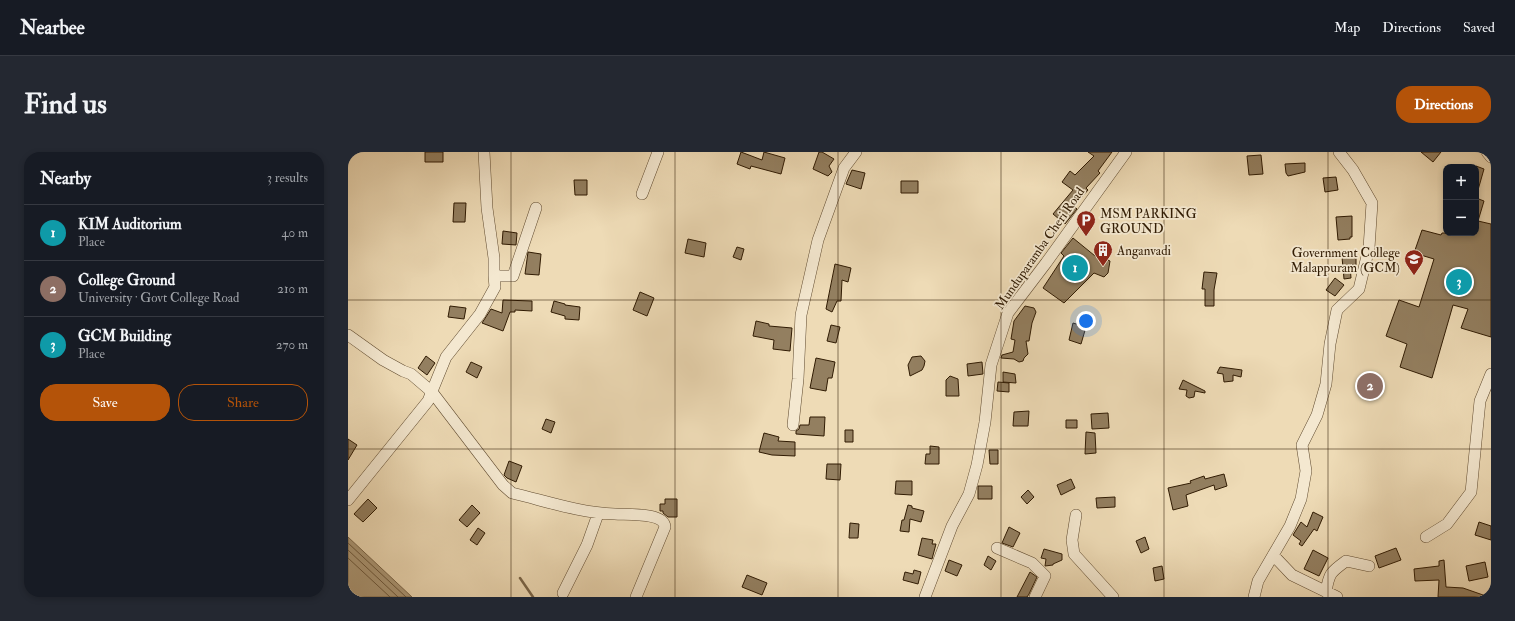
<!DOCTYPE html>
<html lang="en">
<head>
<meta charset="utf-8">
<style>
  :root { --surface:#171b24; --page:#242831; --text:#f1f3f6; --muted:#9ea1a6; --line:#363941; --accent:#b45309 }
  body { margin:0; font-family:"IM FELL Double Pica",serif; background:var(--page); color:var(--text) }
  .controls { position:absolute; right:12px; top:12px; display:grid; overflow:hidden; border-radius:8px; box-shadow:0 2px 6px #0003 }
  .controls button { width:36px; height:36px; display:grid; place-items:center; padding:0; border:0; border-bottom:1px solid var(--line); background:var(--surface); color:var(--text); font:20px sans-serif }
  .you { position:absolute; left:738px; top:169px; width:14px; height:14px; margin:-10px; border:3px solid #fff; border-radius:50%; background:#1a73e8; box-shadow:0 0 0 6px #1a73e833 }
  .badge { display:grid; place-items:center; width:26px; height:26px; border-radius:50%; background:var(--accent); color:#fff; font-size:13px; font-weight:700 }
  .pin { position:absolute; translate:-50% -50%; border:2px solid #fff; box-shadow:0 1px 4px #0006 }
  .list { margin:0; padding:0; list-style:none }
  h2 { display:flex; justify-content:space-between; align-items:center; height:52px; margin:0; padding:0 16px; font-size:17px }
  h2 small { font-size:13px; font-weight:400; color:var(--muted) }
  .list li { display:grid; grid-template-columns:26px 1fr auto; gap:12px; align-items:center; box-sizing:border-box; height:56px; padding:0 16px; border-top:1px solid var(--line) }
  .list b { display:block; font-size:15px; white-space:nowrap }
  .list p { margin:0; font-size:13px; white-space:nowrap; color:var(--muted) }
  .list em { font-size:13px; font-style:normal; color:var(--muted) }
  .actions { display:flex; gap:8px; padding:12px 16px }
  .actions a { flex:1; padding:9px 0; border:1px solid var(--accent); border-radius:16px; text-align:center; font-size:14px; color:var(--accent) }
  .actions .main { background:var(--accent); color:#fff }
  .map { position:relative; flex:none; width:1143px; height:445px; overflow:hidden; border-radius:16px }
  header { display:flex; align-items:center; gap:24px; box-sizing:border-box; height:56px; padding:0 20px; background:var(--surface); border-bottom:1px solid var(--line) }
  header strong { font-size:19px }
  nav { display:flex; gap:22px; margin-inline-start:auto; font-size:14px }
  .intro { display:flex; align-items:center; justify-content:space-between; box-sizing:border-box; height:96px; padding:0 24px }
  h1 { margin:0; font-size:28px }
  .button { padding:10px 18px; border-radius:16px; background:var(--accent); color:#fff; font-size:14px; font-weight:700 }
  main { display:flex; gap:24px; padding:0 24px }
  aside { flex:1; background:var(--surface); border-radius:16px; box-shadow:0 2px 6px #0003 }
  .map>svg:first-child { display:block }
  .water { fill:#ad9a79; stroke:#7b674a }
  .lines { fill:none; stroke-linecap:round; stroke-linejoin:round }
  .shore { stroke:#6e5a3e; stroke-width:1 }
  .stream { stroke:#7b674a; stroke-width:2.5 }
  .building { fill:#937f60; stroke:#301b03 }
  .minor-casing { stroke:#604b30; stroke-width:12 }
  .minor { stroke:#f4e8d0; stroke-width:11 }
  .grid { fill:none; stroke:#301b03; stroke-width:1; stroke-opacity:0.55 }
  .labels { text-anchor:middle; stroke-width:3.5; stroke-linejoin:round; paint-order:stroke }
  .poi-label { font-size:13px; fill:#301b03; stroke:#f4e8d0; text-anchor:start }
  .street-label { font-size:13px; fill:#301b03; stroke:#f4e8d0 }
</style>
</head>
<body>
<header>
<strong>Nearbee</strong>
<nav><a>Map</a><a>Directions</a><a>Saved</a></nav>
</header>
<div class="intro"><h1>Find us</h1><a class="button">Directions</a></div>
<main>
<aside>
<h2>Nearby<small>3 results</small></h2>
<ul class="list">
<li><span class="badge" style="background:#0f9aa8">1</span><div><b>KIM Auditorium</b><p>Place</p></div><em>40 m</em></li>
<li><span class="badge" style="background:#8d6e63">2</span><div><b>College Ground</b><p>University · Govt College Road</p></div><em>210 m</em></li>
<li><span class="badge" style="background:#0f9aa8">3</span><div><b>GCM Building</b><p>Place</p></div><em>270 m</em></li>
</ul>
<div class="actions"><a class="main">Save</a><a>Share</a></div>
</aside>
<div class="map">
<svg width="1143" height="445" viewBox="0 0 1143 445">
  <rect width="100%" height="100%" fill="#eedbb6"/>
  <filter id="stains"><feTurbulence type="fractalNoise" baseFrequency=".005" numOctaves="4"/><feColorMatrix values="0 0 0 0 .2 0 0 0 0 .09 0 0 0 0 .02 0 0 0 .5 -.17"/></filter>
  <radialGradient id="worn" r=".72"><stop offset=".6" stop-color="#630" stop-opacity="0"/><stop offset="1" stop-color="#630" stop-opacity=".3"/></radialGradient>
  <path class="water" d="M0,385L64,445H0Z"/>
  <g class="lines">
    <path class="shore" d="M0,391L58,445
      M0,398L50,445
      M0,406L42,445"/>
    <path class="stream" d="M172,426L185,445"/>
  </g>
  <path class="building" d="M77,0H95V10H77Z
    M393,0L414,8L416,0L437,6L433,22L403,14L402,17L389,12Z
    M471,0H474L486,7L481,14L484,20L480,24L465,17Z
    M740,0H764L750,19L752,21L738,36L740,38L726,54L729,57L717,72L705,62L725,38L714,30L722,19L727,23L746,4Z
    M1073,0H1093L1085,10Z
    M913,3L915,22L901,23L899,4Z
    M957,11V20L940,24L938,21L937,12Z
    M1128,14L1136,17L1130,38H1128Z
    M504,18L517,21L513,37L498,32Z
    M988,25L990,38L977,40L975,26Z
    M226,28H239V43H227Z
    M553,29H570V41H553Z
    M1128,46L1136,49L1130,69L1143,72V185L1113,176L1120,157L1105,153L1084,226L1052,215L1059,192L1038,184L1051,148L1071,155L1086,107L1066,101L1074,78L1093,83L1094,81H1128Z
    M106,51H118L117,70H105Z
    M1004,64V85H1002V87L990,88L988,65Z
    M155,79L169,81L168,93L154,92Z
    M725,86L752,108L753,105L762,109L760,121L756,125L746,121L716,151L695,136L716,104L713,101Z
    M340,87L358,91L356,105L337,101Z
    M389,95L396,97L393,108L385,105Z
    M180,100L193,102L191,123L177,122Z
    M1008,104V113H1002L1003,126L996,127L994,105Z
    M487,112L503,116L500,130L494,128L493,149H489L484,160L478,157Z
    M856,120L869,121L866,138V154H857V137H854Z
    M987,126L996,133L987,144L978,138Z
    M292,140L306,146L299,164L285,158Z
    M155,148L184,149V159L167,158V160H162L155,179L134,171L143,157L154,161Z
    M206,149L217,152V153L232,155L231,168L217,167V164L203,160Z
    M102,154L118,156L116,167L100,165Z
    M677,154L686,156L688,160L684,171L681,189H678L680,202L676,206L675,209L671,210L666,207L653,206L654,203L665,200L667,188L663,187L666,169Z
    M408,169L421,172V174L444,176L442,199L425,197L426,188L405,184Z
    M725,171L738,175L733,192L721,188Z
    M483,173L492,175L488,191L479,189Z
    M78,204L87,211L79,223L70,216Z
    M573,204L577,209L576,214L574,218L562,224L560,213L564,205Z
    M468,206L487,210L484,226H480L478,239L462,236Z
    M123,210L134,215L129,226L118,220Z
    M634,210L635,222L620,224L619,212Z
    M872,215L894,218L893,225L885,223V229L876,230L875,222L869,221Z
    M655,220L667,222L668,231L655,230Z
    M602,224L610,227L611,244H598V228Z
    M835,228L857,239V241L847,239L846,245L841,246L838,244L839,238L831,237Z
    M650,230L661,231V240L649,239Z
    M681,259L680,274H665L666,260Z
    M760,261L761,276L744,277L743,262Z
    M462,265H477L476,284L448,282V279L451,277L452,273H461Z
    M198,267L207,270L203,281L194,277Z
    M718,268H729V276H718Z
    M497,278H505V290H497Z
    M738,280L747,281L748,301L737,302Z
    M416,281L431,285L430,289L447,290V304L424,303L411,300Z
    M0,287L9,293L0,308Z
    M582,294L591,295V312H577L578,302H582Z
    M641,298H650V312H642Z
    M161,309L174,314L168,330L159,326L156,323Z
    M479,312H493L492,328L478,327Z
    M876,322L879,334L867,338L866,333L838,343L840,354L825,358L820,336L843,331L842,329L856,324L857,327Z
    M723,327L727,336L713,343L709,333Z
    M548,329H564V343L547,342Z
    M630,334H644V347H630Z
    M680,338L686,345L679,352L673,345Z
    M767,345V355L749,356L748,346Z
    M20,347L29,356L15,370L6,362Z
    M317,347H329V365H320L315,361V359H312V352H317Z
    M124,353L132,361L119,375L111,368Z
    M560,353L564,354V356L576,359L573,370L562,367L561,380L552,379L554,368H556Z
    M965,360L975,365L969,379L966,377L954,394L951,392L953,389L945,383L953,370L959,375Z
    M1131,370L1143,374V388L1127,383Z
    M502,371L511,372L510,386H501Z
    M661,375L672,381L665,395L654,391Z
    M130,376L137,381L129,393L122,388Z
    M797,385L801,397L793,401L788,389Z
    M574,386L585,388L584,392H588L584,407L570,403Z
    M1048,396L1053,408L1031,416L1027,404Z
    M696,397L714,402V408L705,412V413L697,414L698,407L693,406Z
    M965,398L980,406L971,424L956,417Z
    M640,404L648,409L643,418L636,413Z
    M601,408L614,413L609,424L597,419Z
    M1096,408L1098,435L1115,436L1138,444V445H1090L1091,428L1067,429L1066,417L1091,414V409Z
    M1137,410L1140,425L1121,429L1118,414Z
    M814,414L816,427L807,429L805,416Z
    M566,418L573,420L570,432L555,428L557,420L565,422Z
    M682,420L689,425L681,442L679,445H669Z
    M399,423L419,431L414,443L394,435Z"/>
  <g class="lines">
    <g class="minor-casing">
      <path id="minor" d="M136,0L139,56L146,106V124
        M1139,0L1143,5
        M294,42L310,0
        M0,183L35,208L55,219L63,222L84,240L155,333L164,341C198,349 232,361 267,362C278,363 316,360 317,375L288,445
        M445,273L450,227L453,163L470,88L496,16L508,0
        M0,348L80,249L98,205L132,162L147,135L146,124H165L188,56
        M728,363L724,388L726,402L765,445
        M1078,385L1099,372L1123,340L1132,249L1143,222
        M649,396L684,411L697,424L687,445
        M925,403L944,423L989,445
        M978,440C981,421 983,420 998,409L1021,414
        M215,441L239,393L250,362
        M577,445L604,374L621,342L629,313L637,270L643,213L660,161L698,111L778,0
        M906,445L910,429L942,374L953,347L958,319L954,293L969,263L978,232L982,192L989,158L1011,137L1021,96L1024,51L1005,18L991,0"/>
    </g>
    <use href="#minor" class="minor"/>
  </g>
  <path class="grid" d="M163,0V445M327,0V445M490,0V445M653,0V445M816,0V445M980,0V445M0,148H1143M0,297H1143"/>
  <defs>
    <g id="parking-pin" transform="scale(1)"><path d="M0 17L-7.5 6A9.5 9.5 0 1 1 7.5 6Z" fill="#8f2418" stroke="#f4e8d0"/><path d="M-3.5-5.5H1a3.5 3.5 0 0 1 0 7H-1V5.5H-3.5ZM-1-3.4V-.6H.8a1.4 1.4 0 0 0 0-2.8Z" fill="#fff"/></g>
    <g id="building-pin" transform="scale(1)"><path d="M0 17L-7.5 6A9.5 9.5 0 1 1 7.5 6Z" fill="#8f2418" stroke="#f4e8d0"/><path d="M-4-6H4V6H1V3H-1V6H-4ZM-2.5-4.3h1.7v1.8h-1.7ZM.8-4.3h1.7v1.8H.8ZM-2.5-1h1.7V.8h-1.7ZM.8-1h1.7V.8H.8Z" fill="#fff"/></g>
    <g id="university-pin" transform="scale(1)"><path d="M0 17L-7.5 6A9.5 9.5 0 1 1 7.5 6Z" fill="#8f2418" stroke="#f4e8d0"/><path d="M0-5L7-2L0 1L-7-2ZM-4 1L0 2.5L4 1V4Q0 6-4 4Z" fill="#fff"/></g>
  </defs>
  <g fill-rule="evenodd">
    <use href="#parking-pin" x="738" y="68"/>
    <use href="#building-pin" x="755" y="98"/>
    <use href="#university-pin" x="1066" y="107"/>
  </g>
  <g class="labels">
    <g class="poi-label">
      <text x="752" y="66">MSM PARKING<tspan x="752" dy="15">GROUND</tspan></text>
      <text x="769" y="103">Anganvadi</text>
      <text x="1052" y="105" text-anchor="end">Government College<tspan x="1052" dy="15">Malappuram (GCM)</tspan></text>
    </g>
    <g class="street-label">
      <text transform="translate(691 96) rotate(-55)" y="5">Munduparamba Cheri Road</text>
    </g>
  </g>
  <rect width="100%" height="100%" filter="url(#stains)"/>
  <rect width="100%" height="100%" fill="url(#worn)"/>
</svg>
<div class="controls">
<button>+</button>
<button>−</button>
</div>
<div class="you"></div>
<div class="pin badge" style="left:727px;top:116px;background:#0f9aa8">1</div>
<div class="pin badge" style="left:1022px;top:234px;background:#8d6e63">2</div>
<div class="pin badge" style="left:1111px;top:130px;background:#0f9aa8">3</div>
</div>
</main>
</body>
</html>
